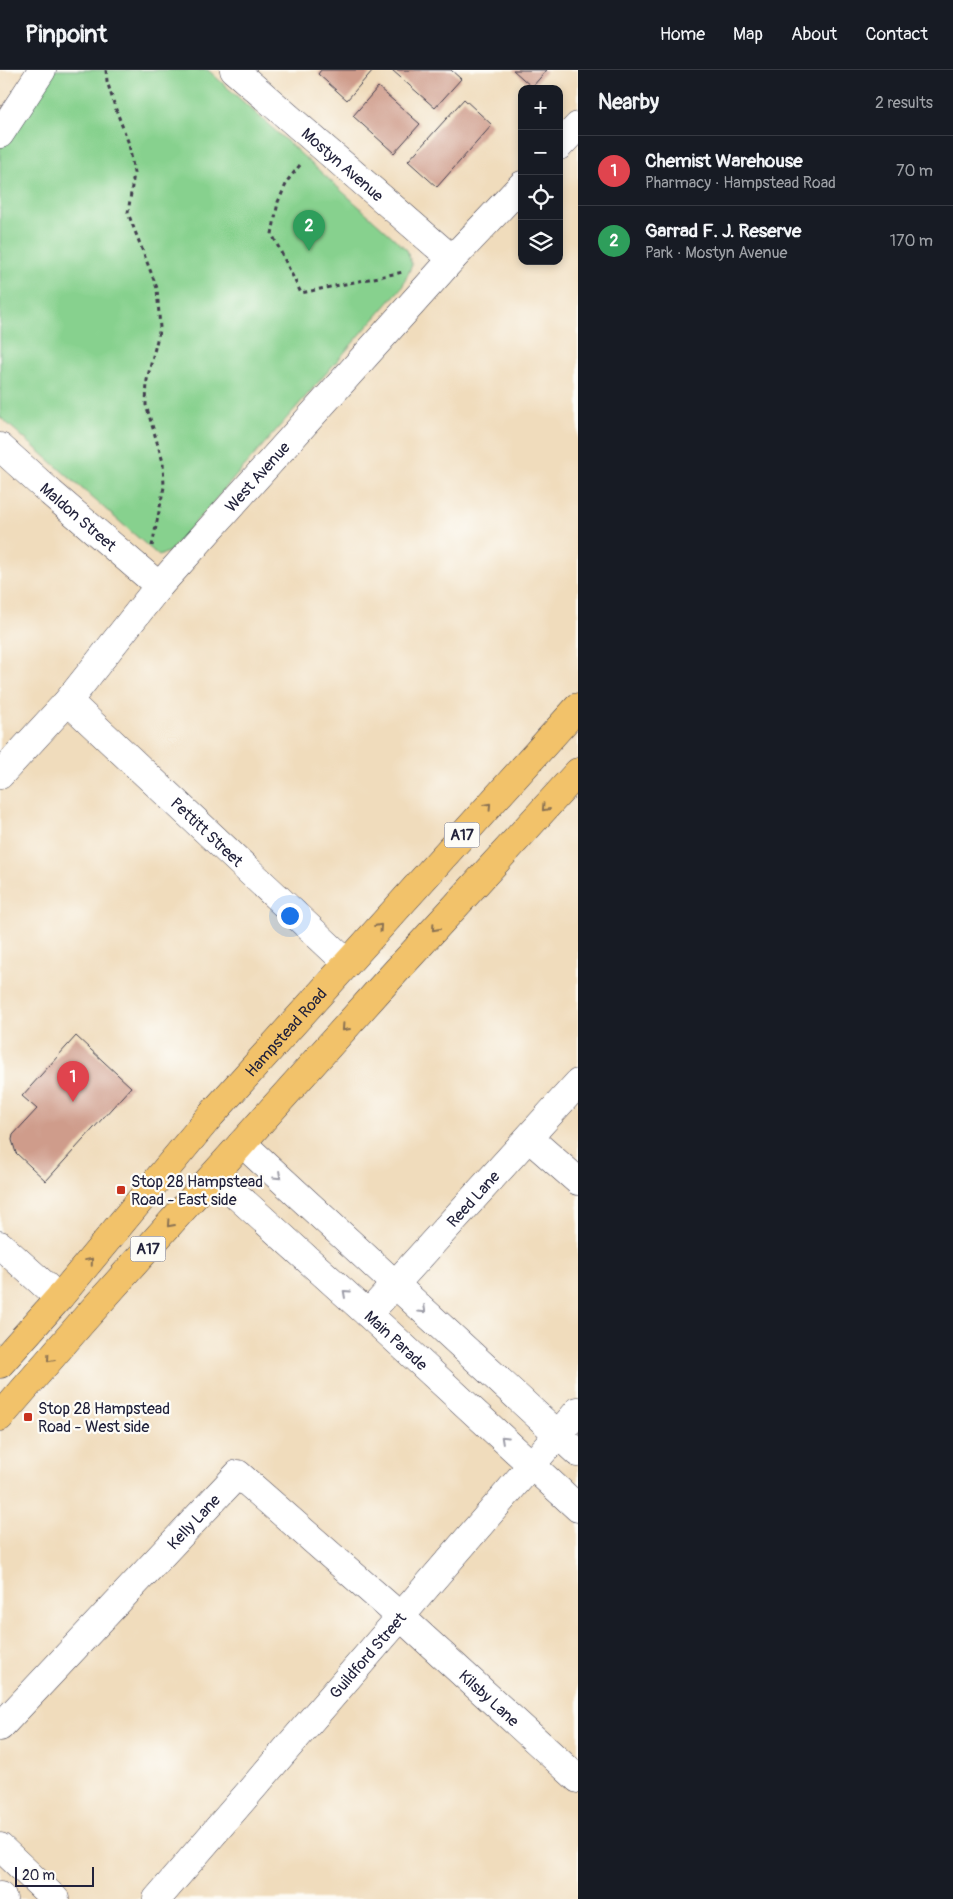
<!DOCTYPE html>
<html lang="en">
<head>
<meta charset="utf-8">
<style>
  :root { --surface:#171b24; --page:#242831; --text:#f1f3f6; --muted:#9ea1a6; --line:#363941; --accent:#7c3aed }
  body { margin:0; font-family:Pangolin,sans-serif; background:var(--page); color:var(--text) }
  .controls { position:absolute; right:15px; top:15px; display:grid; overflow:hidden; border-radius:10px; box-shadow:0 2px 8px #0003 }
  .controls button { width:45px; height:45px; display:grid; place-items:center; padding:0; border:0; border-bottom:1px solid var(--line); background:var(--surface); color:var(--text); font:25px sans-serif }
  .scale { position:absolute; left:15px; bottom:12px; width:79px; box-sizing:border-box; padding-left:5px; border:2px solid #22223b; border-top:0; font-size:14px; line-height:18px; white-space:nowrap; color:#22223b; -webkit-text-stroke:4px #fdfcf7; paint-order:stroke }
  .you { position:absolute; left:289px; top:845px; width:18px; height:18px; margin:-12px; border:4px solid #fff; border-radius:50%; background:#1a73e8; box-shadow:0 0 0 8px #1a73e833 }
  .badge { display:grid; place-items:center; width:32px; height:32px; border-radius:50%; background:var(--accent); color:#fff; font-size:16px; font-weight:700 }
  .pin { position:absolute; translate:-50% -41px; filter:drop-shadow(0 1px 2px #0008) }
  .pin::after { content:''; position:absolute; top:26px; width:18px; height:15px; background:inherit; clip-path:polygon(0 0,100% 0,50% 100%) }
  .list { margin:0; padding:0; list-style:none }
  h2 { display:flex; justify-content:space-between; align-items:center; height:65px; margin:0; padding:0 20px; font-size:21px }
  h2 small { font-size:16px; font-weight:400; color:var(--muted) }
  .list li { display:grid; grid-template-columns:32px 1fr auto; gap:15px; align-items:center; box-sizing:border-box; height:70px; padding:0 20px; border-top:1px solid var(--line) }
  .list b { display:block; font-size:19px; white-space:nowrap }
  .list p { margin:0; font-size:16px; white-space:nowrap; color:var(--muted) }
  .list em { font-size:16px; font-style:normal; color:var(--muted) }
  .icon { flex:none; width:28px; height:28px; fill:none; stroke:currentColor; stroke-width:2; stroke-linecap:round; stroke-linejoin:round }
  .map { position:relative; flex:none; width:578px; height:1829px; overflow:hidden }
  header { display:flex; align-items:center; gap:30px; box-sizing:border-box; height:70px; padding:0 25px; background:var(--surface); border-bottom:1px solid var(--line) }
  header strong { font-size:24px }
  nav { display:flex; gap:28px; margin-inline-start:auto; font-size:18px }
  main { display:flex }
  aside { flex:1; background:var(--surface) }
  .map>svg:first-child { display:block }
  .green { fill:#87d18e; stroke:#547a64 }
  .building { fill:#cf9c8b }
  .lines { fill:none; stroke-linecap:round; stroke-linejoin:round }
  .minor-casing { stroke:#413e4e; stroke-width:29 }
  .highway-casing { stroke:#413e4e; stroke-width:29 }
  .path { stroke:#413e4e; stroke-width:3; stroke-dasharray:4 4; stroke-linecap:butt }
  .minor { stroke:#fff; stroke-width:28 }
  .highway { stroke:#f2c26a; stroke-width:28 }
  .oneway { stroke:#8a7252 }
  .oneway2 { stroke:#9c9ca7 }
  .poi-dot { fill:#c8321e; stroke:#fdfcf7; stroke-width:2 }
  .labels { text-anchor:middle; stroke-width:4.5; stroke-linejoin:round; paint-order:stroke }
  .shield { fill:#fdfcf7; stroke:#646373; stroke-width:1 }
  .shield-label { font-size:15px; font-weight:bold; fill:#22223b }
  .street-label { font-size:16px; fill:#22223b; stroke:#fdfcf7 }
  .poi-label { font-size:16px; fill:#22223b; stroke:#fdfcf7; text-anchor:start }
</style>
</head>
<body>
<header>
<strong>Pinpoint</strong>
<nav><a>Home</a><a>Map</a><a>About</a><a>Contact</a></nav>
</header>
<main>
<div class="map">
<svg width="578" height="1829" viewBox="0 0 578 1829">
  <rect width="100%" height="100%" fill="#fdfcf7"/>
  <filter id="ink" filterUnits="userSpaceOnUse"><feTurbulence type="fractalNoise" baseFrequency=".02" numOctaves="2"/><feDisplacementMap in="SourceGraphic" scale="10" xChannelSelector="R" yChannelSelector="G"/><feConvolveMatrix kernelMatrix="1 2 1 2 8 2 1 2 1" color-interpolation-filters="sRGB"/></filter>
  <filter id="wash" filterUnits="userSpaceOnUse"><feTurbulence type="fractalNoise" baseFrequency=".0096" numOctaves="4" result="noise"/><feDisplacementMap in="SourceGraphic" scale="20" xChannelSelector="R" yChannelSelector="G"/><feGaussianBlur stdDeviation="1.12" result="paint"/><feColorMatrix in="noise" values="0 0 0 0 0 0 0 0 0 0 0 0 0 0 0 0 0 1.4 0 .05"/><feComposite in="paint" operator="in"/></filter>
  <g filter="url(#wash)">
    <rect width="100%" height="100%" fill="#f0dcbc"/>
    <path class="green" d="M51,0H208L407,180L412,195L402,217L170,481L159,486L0,347V78Z"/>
    <g id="blocks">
      <path class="building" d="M321,0H373L347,30L318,4Z
        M392,0H451L461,9L435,38Z
        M513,0H547L532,17Z
        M378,17L420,54L394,83L353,46Z
        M464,29L492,55L437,117L408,91Z
        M76,966L131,1017L46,1111L16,1083L12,1070L13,1065L37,1039L22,1026Z"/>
    </g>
  </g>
  <g filter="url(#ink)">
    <use href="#blocks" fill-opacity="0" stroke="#413e4e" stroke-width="1"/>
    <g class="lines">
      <g class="minor-casing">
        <g id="minor">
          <path id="s1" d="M234,0L452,189"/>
          <path d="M0,64L42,0"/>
          <path d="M559,76L578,56"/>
          <path id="s2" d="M0,377L51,423L159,516"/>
          <path id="s3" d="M68,631L347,893"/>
          <path id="s4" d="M0,705L68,631L159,516L452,189L522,115"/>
          <path d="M529,1068L578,1111"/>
          <path d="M242,1073L578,1383"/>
          <path id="s5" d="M214,1105L368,1244L578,1438"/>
          <path d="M0,1175L59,1228"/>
          <path id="s6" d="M368,1244L578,1013"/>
          <path id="s7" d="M0,1657L238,1404L401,1547L578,1709"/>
          <path d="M0,1777L55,1829"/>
          <path d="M0,1826L3,1829"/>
          <path id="s8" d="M157,1829L578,1341"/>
        </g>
      </g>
      <g class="highway-casing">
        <g id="highway">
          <path id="s9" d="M0,1294L59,1228L211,1045L578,637"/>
          <path d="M0,1347L82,1252L378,921L578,702"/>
        </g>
      </g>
      <path class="path" d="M106,0L107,11L115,37L129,74L134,103L128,143L157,218L160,258L147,310L146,335L163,392L164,417L152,476
        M300,95L288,110L278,132L272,164L301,223L403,202"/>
      <use href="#minor" class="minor"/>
      <use href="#highway" class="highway"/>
    </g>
    <defs><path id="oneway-chevron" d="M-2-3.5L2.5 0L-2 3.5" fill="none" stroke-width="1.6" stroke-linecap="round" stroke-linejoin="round" transform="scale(1.25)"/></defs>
    <g class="oneway">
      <use href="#oneway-chevron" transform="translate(488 736) rotate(-48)"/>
      <use href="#oneway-chevron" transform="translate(545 738) rotate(132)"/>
      <use href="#oneway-chevron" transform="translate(379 857) rotate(-48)"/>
      <use href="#oneway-chevron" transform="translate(435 858) rotate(132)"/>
      <use href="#oneway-chevron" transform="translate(345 958) rotate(132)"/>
      <use href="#oneway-chevron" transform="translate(170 1154) rotate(132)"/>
      <use href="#oneway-chevron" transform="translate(90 1191) rotate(-50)"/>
      <use href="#oneway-chevron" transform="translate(50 1289) rotate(131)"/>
    </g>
    <g class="oneway2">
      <use href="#oneway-chevron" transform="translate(278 1106) rotate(43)"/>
      <use href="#oneway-chevron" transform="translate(346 1223) rotate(-138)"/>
      <use href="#oneway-chevron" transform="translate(423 1240) rotate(43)"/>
      <use href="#oneway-chevron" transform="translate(504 1369) rotate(-137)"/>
    </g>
  </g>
  <g class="poi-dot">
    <rect x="116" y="1115" width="10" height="10" rx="2.5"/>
    <rect x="23" y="1342" width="10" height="10" rx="2.5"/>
  </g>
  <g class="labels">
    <g class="shield">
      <rect x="444.5" y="752.5" width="35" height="25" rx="4"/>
      <rect x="130.5" y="1166.5" width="35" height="25" rx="4"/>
    </g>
    <g class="shield-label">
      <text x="462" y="770">A17</text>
      <text x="148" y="1184">A17</text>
    </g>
    <g class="street-label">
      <text dy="6" stroke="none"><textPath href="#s1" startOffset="144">Mostyn Avenue</textPath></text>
      <text dy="6" stroke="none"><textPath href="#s4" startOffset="394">West Avenue</textPath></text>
      <text dy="6" stroke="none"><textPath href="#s2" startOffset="105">Maldon Street</textPath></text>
      <text dy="6" stroke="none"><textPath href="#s3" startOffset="191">Pettitt Street</textPath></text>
      <text dy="6" stroke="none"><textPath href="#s9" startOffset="438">Hampstead Road</textPath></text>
      <text dy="6" stroke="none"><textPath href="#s6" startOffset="156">Reed Lane</textPath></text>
      <text dy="6" stroke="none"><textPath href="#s5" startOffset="246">Main Parade</textPath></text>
      <text dy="6" stroke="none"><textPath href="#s7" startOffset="282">Kelly Lane</textPath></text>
      <text dy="6" stroke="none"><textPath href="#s8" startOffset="322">Guildford Street</textPath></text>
      <text dy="6" stroke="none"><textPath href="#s7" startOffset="684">Kilsby Lane</textPath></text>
    </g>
    <g class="poi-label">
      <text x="131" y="1117">Stop 28 Hampstead<tspan x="131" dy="18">Road - East side</tspan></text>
      <text x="38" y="1344">Stop 28 Hampstead<tspan x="38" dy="18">Road - West side</tspan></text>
    </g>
  </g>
</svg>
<div class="controls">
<button>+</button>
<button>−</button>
<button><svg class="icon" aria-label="locate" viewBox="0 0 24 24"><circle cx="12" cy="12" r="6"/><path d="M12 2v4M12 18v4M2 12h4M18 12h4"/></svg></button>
<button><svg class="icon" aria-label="layers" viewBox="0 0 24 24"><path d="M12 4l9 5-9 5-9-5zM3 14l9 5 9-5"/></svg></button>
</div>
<div class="scale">20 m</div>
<div class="you"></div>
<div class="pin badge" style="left:73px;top:1032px;background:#e0444e">1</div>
<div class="pin badge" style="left:309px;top:181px;background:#2e9e5b">2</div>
</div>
<aside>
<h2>Nearby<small>2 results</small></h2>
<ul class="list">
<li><span class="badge" style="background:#e0444e">1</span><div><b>Chemist Warehouse</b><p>Pharmacy · Hampstead Road</p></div><em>70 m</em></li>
<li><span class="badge" style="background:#2e9e5b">2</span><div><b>Garrad F. J. Reserve</b><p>Park · Mostyn Avenue</p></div><em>170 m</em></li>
</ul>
</aside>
</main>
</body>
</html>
